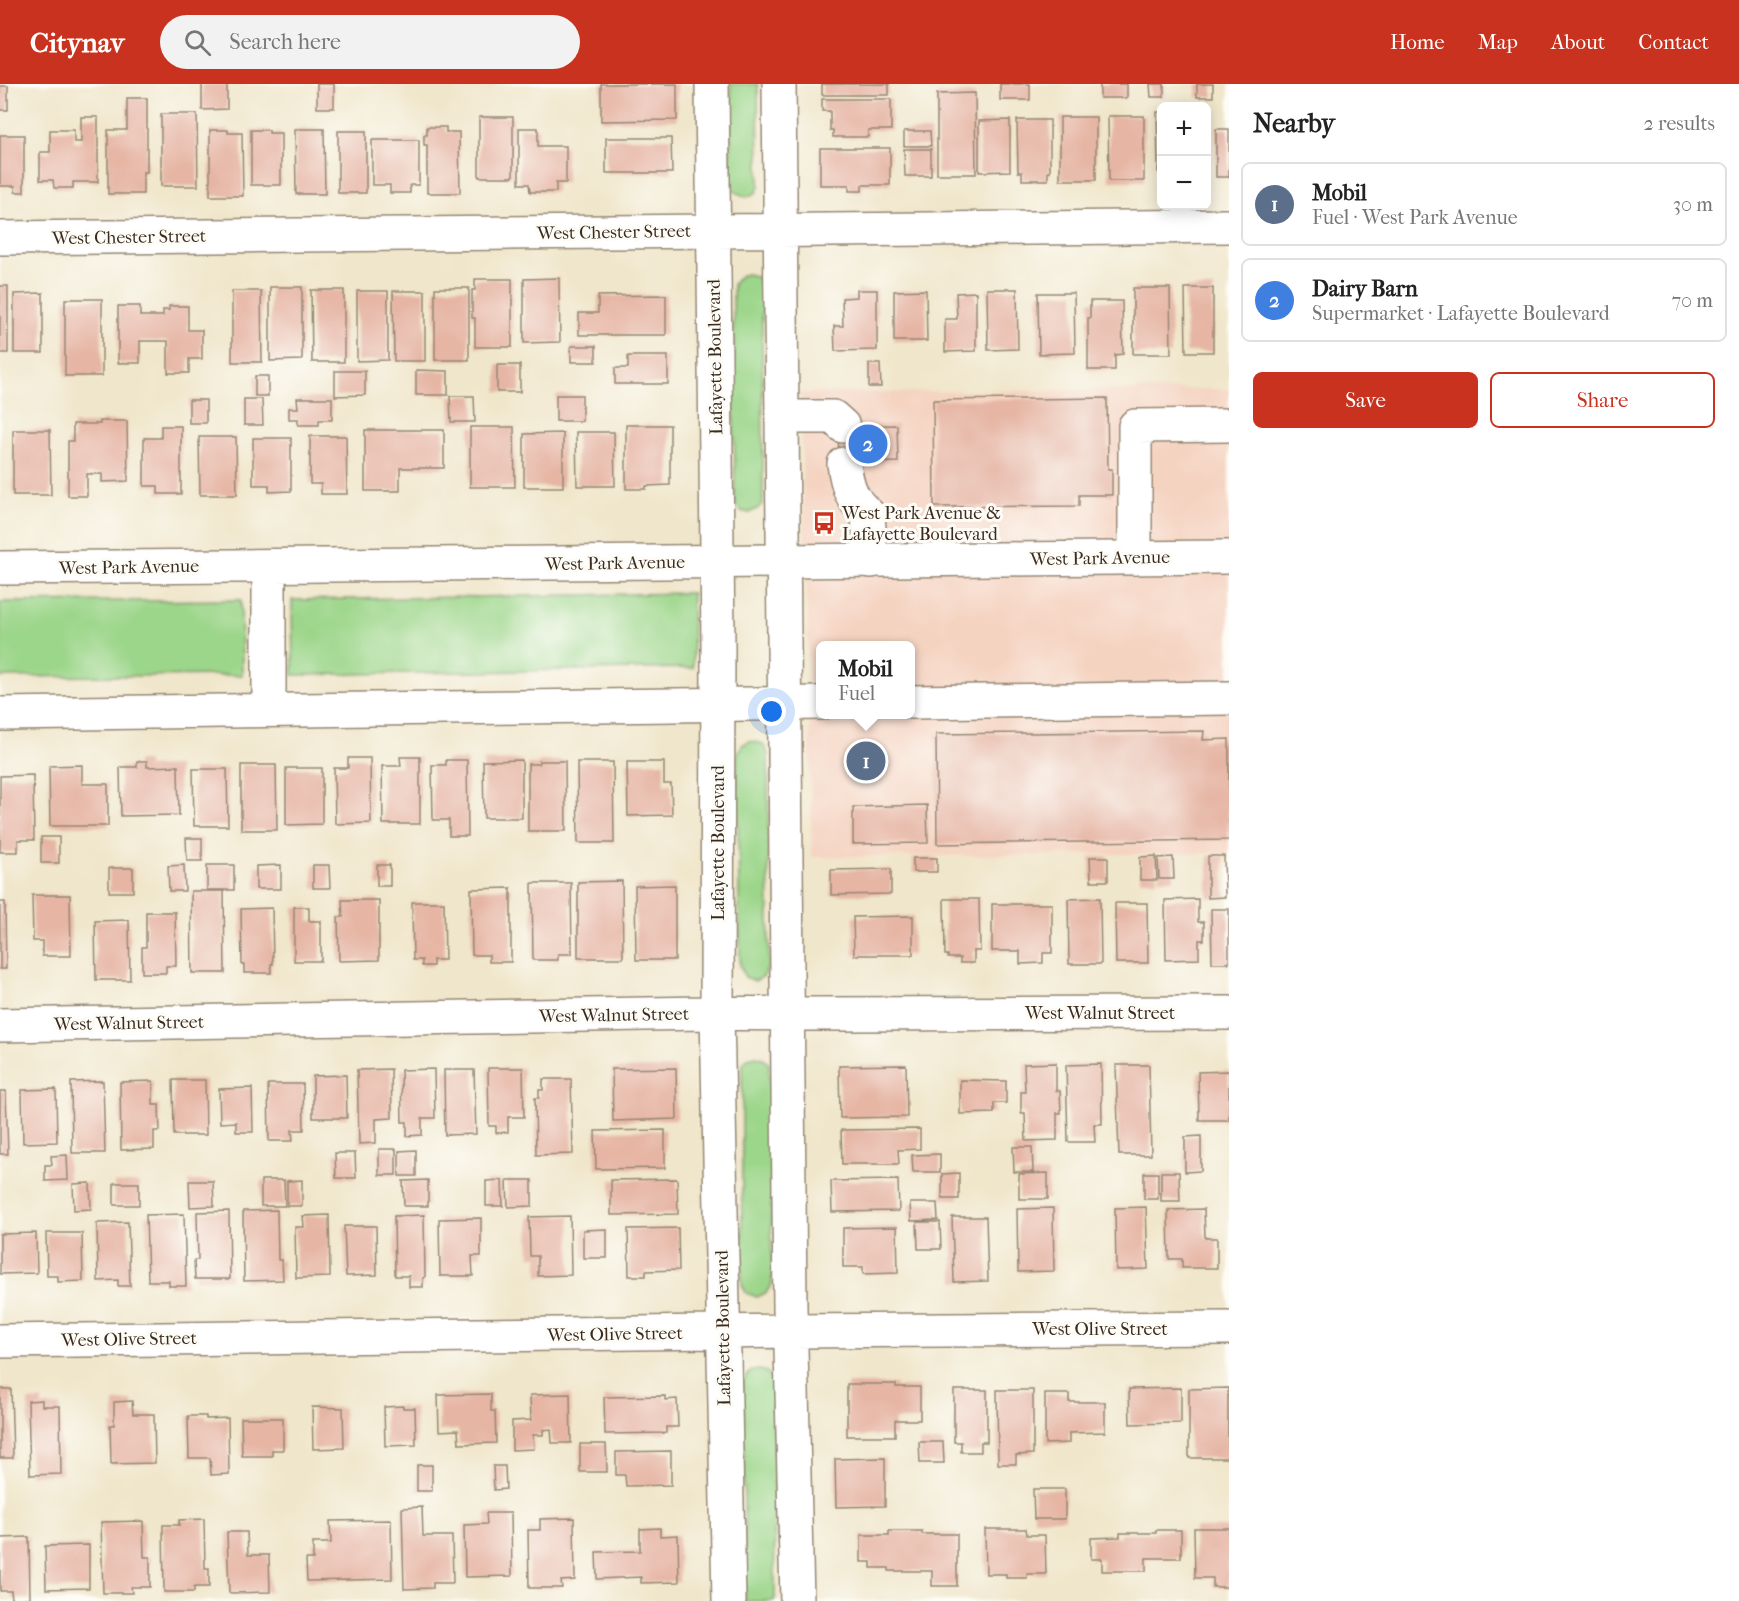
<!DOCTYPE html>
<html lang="en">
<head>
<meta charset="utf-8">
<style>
  :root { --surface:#fff; --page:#f2f2f2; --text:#222; --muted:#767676; --line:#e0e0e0; --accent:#c8321e }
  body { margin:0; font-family:"IM FELL French Canon",serif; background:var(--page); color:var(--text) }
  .controls { position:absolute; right:18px; top:18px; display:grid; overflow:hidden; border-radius:9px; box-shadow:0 3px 15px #0003 }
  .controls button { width:54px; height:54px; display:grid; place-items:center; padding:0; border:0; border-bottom:2px solid var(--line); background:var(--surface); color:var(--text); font:30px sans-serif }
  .you { position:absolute; left:772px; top:628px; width:21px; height:21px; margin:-15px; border:4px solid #fff; border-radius:50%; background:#1a73e8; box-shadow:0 0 0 9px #1a73e833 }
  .badge { display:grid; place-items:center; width:39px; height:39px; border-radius:50%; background:var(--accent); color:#fff; font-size:20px; font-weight:700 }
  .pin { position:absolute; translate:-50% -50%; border:3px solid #fff; box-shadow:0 2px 6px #0006 }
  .popup { position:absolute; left:816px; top:557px; width:99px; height:78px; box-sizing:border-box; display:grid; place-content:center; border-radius:9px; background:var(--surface); filter:drop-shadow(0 2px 4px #0005); font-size:20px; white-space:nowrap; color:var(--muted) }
  .popup b { font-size:22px; color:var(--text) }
  .popup::after { content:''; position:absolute; left:50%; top:100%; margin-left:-12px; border:12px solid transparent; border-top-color:var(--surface) }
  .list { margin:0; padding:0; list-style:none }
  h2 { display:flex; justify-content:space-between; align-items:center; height:78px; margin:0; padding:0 24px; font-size:26px }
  h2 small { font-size:20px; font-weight:400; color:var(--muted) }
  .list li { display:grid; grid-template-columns:39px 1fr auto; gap:18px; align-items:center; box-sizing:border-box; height:84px; margin:0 12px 12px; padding:0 12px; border:2px solid var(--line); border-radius:9px }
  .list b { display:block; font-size:22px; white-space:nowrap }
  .list p { margin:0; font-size:20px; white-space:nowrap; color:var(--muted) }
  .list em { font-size:20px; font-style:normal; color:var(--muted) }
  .actions { display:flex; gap:12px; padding:18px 24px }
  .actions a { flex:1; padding:14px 0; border:2px solid var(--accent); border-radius:9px; text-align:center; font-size:21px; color:var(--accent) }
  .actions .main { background:var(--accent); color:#fff }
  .icon { flex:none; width:33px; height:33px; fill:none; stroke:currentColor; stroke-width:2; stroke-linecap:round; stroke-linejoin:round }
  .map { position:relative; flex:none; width:1229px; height:1517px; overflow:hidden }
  header { display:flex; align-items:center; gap:36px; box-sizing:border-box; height:84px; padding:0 30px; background:var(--accent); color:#fff }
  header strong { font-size:28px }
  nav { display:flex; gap:33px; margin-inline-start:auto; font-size:21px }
  .search { width:420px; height:54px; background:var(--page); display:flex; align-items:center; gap:15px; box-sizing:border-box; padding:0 21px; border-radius:33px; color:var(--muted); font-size:22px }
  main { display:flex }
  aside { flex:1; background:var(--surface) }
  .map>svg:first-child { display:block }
  .built { fill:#f5d3c1; fill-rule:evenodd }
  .green { fill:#9cd68a; stroke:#6c8054; stroke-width:1.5 }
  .building { fill:#e6b5a4 }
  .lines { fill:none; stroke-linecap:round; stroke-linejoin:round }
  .minor-casing { stroke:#968874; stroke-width:36 }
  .highway-casing { stroke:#968874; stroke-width:36 }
  .minor { stroke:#fff; stroke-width:33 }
  .highway { stroke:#fff; stroke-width:33 }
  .labels { text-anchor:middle; stroke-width:6; stroke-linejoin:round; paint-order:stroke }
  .street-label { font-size:18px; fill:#3b2a1e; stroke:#fdfcf7 }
  .poi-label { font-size:18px; fill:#3b2a1e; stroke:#fdfcf7; text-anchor:start }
</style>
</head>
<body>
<header>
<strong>Citynav</strong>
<div class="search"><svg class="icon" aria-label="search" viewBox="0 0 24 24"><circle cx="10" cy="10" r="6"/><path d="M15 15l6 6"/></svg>Search here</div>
<nav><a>Home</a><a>Map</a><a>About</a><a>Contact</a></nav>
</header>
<main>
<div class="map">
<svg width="1229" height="1517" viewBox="0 0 1229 1517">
  <rect width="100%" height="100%" fill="#fdfcf7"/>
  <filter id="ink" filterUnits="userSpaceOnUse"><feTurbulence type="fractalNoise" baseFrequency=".0167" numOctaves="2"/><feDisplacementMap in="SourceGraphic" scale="12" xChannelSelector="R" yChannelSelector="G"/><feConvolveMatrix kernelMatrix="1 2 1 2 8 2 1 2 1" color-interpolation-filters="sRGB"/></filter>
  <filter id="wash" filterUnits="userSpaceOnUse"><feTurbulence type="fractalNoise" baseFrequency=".008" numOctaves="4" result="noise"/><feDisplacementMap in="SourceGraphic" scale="24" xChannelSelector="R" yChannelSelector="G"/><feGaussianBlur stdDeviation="1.35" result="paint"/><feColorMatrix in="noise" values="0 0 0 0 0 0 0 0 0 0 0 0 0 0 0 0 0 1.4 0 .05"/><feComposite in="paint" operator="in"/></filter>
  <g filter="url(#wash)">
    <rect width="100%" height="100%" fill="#f0e6cb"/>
    <path class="built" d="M1229,305V769L812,773L807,511L800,309ZM821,562H911V630H821Z"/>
    <path class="green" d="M731,0H758L759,102L756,109L746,113L736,108L730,102Z
      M747,190L757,193L762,201L763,419L757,425L749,429L741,427L735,419L733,200L740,192Z
      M692,509L693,584L293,591L292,516Z
      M241,516L242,591L0,593V518Z
      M750,657L763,660L768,670L769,880L764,892L755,897L745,893L740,881L737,672L742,661Z
      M756,972L763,974L769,980L772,1200L766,1209L757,1213L746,1209L742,1200V981L748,974Z
      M759,1286L767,1288L773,1296L775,1515L773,1517H746L745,1515L743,1297L750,1288Z"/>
    <g id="blocks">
      <path class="building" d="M202,0H227V25L202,26Z
        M317,0H334V24H317Z
        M601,0H677V36L601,37Z
        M822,0H889V11H822Z
        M1000,0H1030V16H1000Z
        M1100,0H1127V14H1100Z
        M1150,0H1164V13H1151Z
        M1197,0H1213V13H1197Z
        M0,2H8V26H0Z
        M975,9L976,90H937V10Z
        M127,14H147V88H143V110H108V46H127Z
        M822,15H891V46H868V53H833V46H830V27H822Z
        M1157,28H1162V88H1158Z
        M161,30H197L198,102H161Z
        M1108,32H1144V97H1109Z
        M81,33H98V98H73V104H54L53,96H40V68H50V46H74V58H81Z
        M479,33H513V93H479Z
        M1060,33H1096V96H1060Z
        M1010,36V87L979,88V37Z
        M1017,36H1050V88H1048V96H1022V88H1018Z
        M427,43H446V48H459L460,109H427V61H424V51H427Z
        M519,44H538V62H566V99H556V108H530L529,100H519Z
        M295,45H324L325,110H296Z
        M1216,45H1229V93H1216Z
        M210,46H228V49H242L243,112H210Z
        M251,46H269V49H281V101H251Z
        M338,47H366V109H338Z
        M904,47H930L931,62H904Z
        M0,51H24V108H15V102H0Z
        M606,54H671L672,89H606Z
        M372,56H419V101H410V109H390V101H372Z
        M820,64H890V101H862V107H849V101H820Z
        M904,65H931V92H905Z
        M559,194L560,258L524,259V195Z
        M475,195H512V263H475V234H472V206H475Z
        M0,202H8V269H0Z
        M270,203H302V276L270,277Z
        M435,204H469V276H435Z
        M1133,204H1170L1171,270H1133Z
        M1185,204H1213V268H1186Z
        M987,205H1017L1018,265L988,266Z
        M311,206H344V278H312Z
        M857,206H877V266L835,267L834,242H843L842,214L857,213Z
        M926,206L927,257H894V207Z
        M232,207H261L262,278H232Z
        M357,207H388V276L357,277Z
        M393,207H425V277H394Z
        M976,208V267L945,268V235H957L956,209Z
        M43,209V269H14V210Z
        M1038,209H1074L1075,269L1039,270Z
        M666,211V251H579V229H598V212Z
        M65,215H102V292H65Z
        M1090,217H1122L1123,270L1115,271V286H1088V234H1090Z
        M118,222H140V232H163V226H169V222H188V246H202V275H189V289H168V257H140V279H118Z
        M571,262H596V278H571Z
        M628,272H668V300H615V284H628Z
        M869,280H880L881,303H869Z
        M497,281H520V308H497Z
        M416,286L448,287V311H416Z
        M335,287H365V311L335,312Z
        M255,292H268V312H255Z
        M556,311H582V337H556Z
        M450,312H474L475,338H451Z
        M297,314H332V336H319V341H298V335H289V324H298Z
        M1107,314L1108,385H1112V411H1079V422L934,423L933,316Z
        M244,315H262L263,341H244Z
        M189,316H206V339H189Z
        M100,337H127L128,397L102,398V390H87V412H68V357H73V340H100Z
        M626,341H670V401L646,402V405H626Z
        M897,341L898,378L839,380L838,342Z
        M161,342H181V410H158V402H144V354H161Z
        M470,343H514L515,403H470Z
        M13,346H50L51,411H13Z
        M365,346H444V384H400V407H365Z
        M576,348H614L615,402H577Z
        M563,349V403H524V350Z
        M310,352H346L347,410H321V400H310Z
        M199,353H236L237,411H200Z
        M253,354H291V407L269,408V401H253Z
        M1204,647L1203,656L1229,655V756L937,760L936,650Z
        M400,673H420V740H383L382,682H401Z
        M348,674H370L371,739L335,740L334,684H348Z
        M446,676H467L468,752H449V736H433L432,681H446Z
        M522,676V734H484L483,677Z
        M137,677H147V683L178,682L179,731L121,732L120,683H137Z
        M539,677H565L566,747H528V680H539Z
        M577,678H613L614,759H578Z
        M627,678H664V700H671L672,731L628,732Z
        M82,681V700H108V742H50L49,682Z
        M241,681H276L277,746H241Z
        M286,684H322V740L286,741Z
        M193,685H227L228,742H194Z
        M33,691L34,756H18V768H0V692Z
        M927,721L928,759L853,760V723Z
        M41,753H59V779H41Z
        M186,754H202V777H187Z
        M1156,772L1157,796H1140V773Z
        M1208,772H1224L1225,813L1208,814Z
        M1090,773H1108V797H1091Z
        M1173,773L1174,795H1159L1158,774Z
        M913,774H937V788H913Z
        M184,781L185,807H169L168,782Z
        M207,781H234V806H207Z
        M281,781V805H256V782Z
        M313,781H329L330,804H313Z
        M377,781H390V802H377Z
        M109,784H133V808H109Z
        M891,785V810L831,811V786Z
        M622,797L623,874H578V798Z
        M532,799H571L572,870H558V876H533Z
        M675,801V876H636L635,802Z
        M511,804V878H489V871H472L471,805Z
        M191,807H224L225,889H192Z
        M32,811H70L71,872H42V857H33Z
        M1100,814L1101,880H1069L1068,815Z
        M944,815H979L980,867H974V879H960V874H948V871H945Z
        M1198,815V838H1204V856H1199V875L1166,876L1165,816Z
        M342,816H379V876L339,877L338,833H343Z
        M0,818H5L6,885H0Z
        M412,818H444L445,876H433V882H422V876H413Z
        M1115,819H1147L1148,879H1116Z
        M992,820H1052V869H1043V879L1020,880V867H992Z
        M294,823H309V837H321V877H294Z
        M272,824L273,880H271V889H244V881H242L241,825Z
        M1211,825H1229V879H1212Z
        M146,828H175L176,882H166V889H142V863H146Z
        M913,832V871H854L853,833Z
        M129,836L130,896H96L95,837Z
        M1056,979V1007H1060L1061,1029H1057V1056L1026,1057L1025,1029H1021V1008H1025L1024,980Z
        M1101,980L1102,1040H1094L1095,1058H1068L1066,981Z
        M906,981L907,1033L840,1034L839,982Z
        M1116,981H1149L1151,1071H1119Z
        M488,984H523L524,1033H508V1048L496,1049V1042H489Z
        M676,984L677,1035L613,1037L612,985Z
        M391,985L392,1034L376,1035V1059L359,1060L357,986Z
        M434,985L435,1034H422V1051L407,1052V1038H402L401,986Z
        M444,986H474L476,1050L445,1051Z
        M1229,987V1036H1199L1198,988Z
        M346,991L347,1034H313V992Z
        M543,995H571L573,1070L536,1071L535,1014H539V1006H543Z
        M173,996H205L206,1051H174Z
        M960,996L1006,997V1019H994V1029L960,1030Z
        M103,997L105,1069H72L71,998Z
        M153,997V1021H159L160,1047H154V1065L121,1066L120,998Z
        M268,1000H303L304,1046H292L293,1057H269Z
        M252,1004L253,1048H236V1038L220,1039L219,1005Z
        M56,1005L57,1058L23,1059L22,1006Z
        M0,1007H6L8,1070H0Z
        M920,1045V1065L898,1066L899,1080H842L841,1046Z
        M665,1046V1084L596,1085L595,1047Z
        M1201,1052V1087L1185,1088V1053Z
        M1013,1063H1032L1033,1088H1014Z
        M379,1065H396V1091H379Z
        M416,1066V1092H399V1067Z
        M335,1069H355L356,1094H336Z
        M940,1070V1088H913L912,1071Z
        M67,1071L68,1096L45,1097V1081H52L51,1072Z
        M1161,1088H1179L1180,1117H1161Z
        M959,1089V1115H942V1090Z
        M1048,1089V1115H1019V1090Z
        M1144,1089H1158V1115H1144Z
        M677,1095L678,1130L611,1131V1096Z
        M261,1096H284L285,1122H261Z
        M302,1096V1122H287V1097Z
        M428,1096V1122H404L403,1097Z
        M502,1096L503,1122H486V1097Z
        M507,1096H532V1122L508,1123Z
        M898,1096L899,1127L832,1128L831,1097Z
        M189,1097H213L214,1122L190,1123Z
        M90,1099L91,1125L74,1126L73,1100Z
        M114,1099H139V1121H114Z
        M910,1119H937L938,1136L911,1137Z
        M1146,1123L1148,1185L1116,1186L1115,1124Z
        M1053,1124L1054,1187L1018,1188L1017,1125Z
        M1204,1125L1205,1154H1217V1184H1182V1175H1169L1168,1126Z
        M277,1126L278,1176H282L283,1196L244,1197L243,1127Z
        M229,1127L230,1195H195L194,1176H198L197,1128Z
        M184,1130L186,1202H169V1197H148L146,1131Z
        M329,1131L330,1193L296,1194L295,1143H304L303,1132Z
        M424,1131L425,1193L423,1194V1203H409V1192H395L394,1132Z
        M570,1132L571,1191L538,1192V1172H530L529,1133Z
        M952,1133H986L988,1197L954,1198Z
        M481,1134V1172H472L473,1192H440L439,1135Z
        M128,1138L130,1202H118V1196L98,1197L97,1139Z
        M917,1138H940L941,1165H918Z
        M344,1142H376L377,1191L346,1192Z
        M897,1143L898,1189L863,1190V1183H843V1144Z
        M678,1144L679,1186L646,1187V1192H629L628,1145Z
        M607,1145V1174H583V1146Z
        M36,1149L37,1189L0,1190V1150Z
        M46,1149H82L83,1197L58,1198V1192H47Z
        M847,1300H896V1303H920V1336H895V1352H847Z
        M1181,1304V1339L1130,1340L1129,1305Z
        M1228,1304V1374H1189V1305Z
        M0,1305H11L13,1374H0Z
        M954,1306H987V1358H981V1368H961V1358H954Z
        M997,1306H1033V1370L1016,1371V1380H998Z
        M491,1310V1327H495L496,1359L459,1360L458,1346L439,1347L438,1311Z
        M570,1310L571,1359H552L551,1345L543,1346V1351H533L534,1365L512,1366V1337L531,1336L530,1311Z
        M1045,1310H1069V1318H1105V1348L1069,1349V1359L1045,1360Z
        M665,1312V1316L677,1315L678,1343H666V1349L605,1350L604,1313Z
        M42,1316V1322H60L61,1390L30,1391L28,1317Z
        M132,1317L133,1330H154L155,1379L111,1380L110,1341H114V1318Z
        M403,1322V1324H415L416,1361L385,1362L384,1323Z
        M312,1323L343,1324L344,1364L313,1365Z
        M188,1332H206V1335L228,1334L229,1390L211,1391L210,1374H189Z
        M241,1334H283V1366H272V1372H242Z
        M919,1358H943L944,1379H920Z
        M580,1360H606L607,1388H580Z
        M671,1367V1401L626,1402L625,1391H616V1368Z
        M885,1374V1422L836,1423L835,1375Z
        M417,1381H432V1407H417Z
        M493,1382H505L506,1405L494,1406Z
        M1033,1405H1065V1435H1034Z
        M422,1423L423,1452H452L453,1499H433V1504L404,1505L402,1424Z
        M486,1429H511L512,1492L465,1493L464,1441L487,1440Z
        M574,1434L575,1496L561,1497L562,1504H529L528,1446H540V1435Z
        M204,1435L205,1484H209V1503H194V1508H164L163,1441H179V1436Z
        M391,1436L392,1495L307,1497L306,1475H313V1459H331L330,1437Z
        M143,1437L144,1473H150V1503H131L132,1509H103L101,1438Z
        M660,1444V1452L678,1451L679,1498L641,1499V1493L597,1495L596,1468L640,1467V1445Z
        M1194,1444H1229V1503H1213V1494H1195Z
        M985,1445H1026L1027,1451H1045L1046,1490H1027V1494H1006V1490H986Z
        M1156,1446H1181V1474H1146V1487H1102V1475H1091V1454L1120,1453V1449H1156Z
        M889,1447H922V1450H957V1502H932V1487H889V1484H871V1478H861V1451H889Z
        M227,1448H247L248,1471H269L270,1508L229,1509Z
        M29,1453L30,1514L12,1515L11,1507H0V1454Z
        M89,1461V1504L46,1505L45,1462Z"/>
    </g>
  </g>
  <g filter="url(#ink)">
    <use href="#blocks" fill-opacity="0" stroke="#968874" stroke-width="1.5"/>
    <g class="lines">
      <g class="minor-casing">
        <path id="minor" d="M712,0L718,560L717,929L729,1517
          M779,0L790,1222L797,1517
          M0,154L1229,142
          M782,333H833L843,342
          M844,380C847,401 851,416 868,430L871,477
          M1135,474V342L1229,341
          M0,941L704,929L810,930L1229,929
          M0,1257L791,1247L1229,1244"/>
      </g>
      <g class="highway-casing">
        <path id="highway" d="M269,482V626
          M0,484L1229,473
          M911,618L1229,614
          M0,630L821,619"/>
      </g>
      <use href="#minor" class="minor"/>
      <use href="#highway" class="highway"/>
    </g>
  </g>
  <defs>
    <g id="bus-bare" transform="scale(1.8)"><path d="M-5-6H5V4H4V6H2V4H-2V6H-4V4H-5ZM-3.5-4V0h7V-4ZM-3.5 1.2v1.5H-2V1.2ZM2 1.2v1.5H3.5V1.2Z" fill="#c8321e" stroke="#fdfcf7" stroke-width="2.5" paint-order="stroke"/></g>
  </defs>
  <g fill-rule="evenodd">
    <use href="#bus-bare" x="824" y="439"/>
  </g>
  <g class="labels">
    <g class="street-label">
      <text transform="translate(614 148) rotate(-1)" y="6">West Chester Street</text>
      <text transform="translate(129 153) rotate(-1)" y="6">West Chester Street</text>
      <text transform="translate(715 273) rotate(-91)" y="6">Lafayette Boulevard</text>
      <text transform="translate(1100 474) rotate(-1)" y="6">West Park Avenue</text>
      <text transform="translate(615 479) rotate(-1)" y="6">West Park Avenue</text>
      <text transform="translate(129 483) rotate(-1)" y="6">West Park Avenue</text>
      <text transform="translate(718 759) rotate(-90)" y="6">Lafayette Boulevard</text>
      <text x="1100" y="935">West Walnut Street</text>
      <text transform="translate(614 931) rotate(-1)" y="6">West Walnut Street</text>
      <text transform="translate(129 939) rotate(-1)" y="6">West Walnut Street</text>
      <text transform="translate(723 1244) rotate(-91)" y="6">Lafayette Boulevard</text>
      <text x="1100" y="1251">West Olive Street</text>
      <text transform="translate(615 1250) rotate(-1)" y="6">West Olive Street</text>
      <text transform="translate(129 1255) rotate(-1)" y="6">West Olive Street</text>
    </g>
    <g class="poi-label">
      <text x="842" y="435">West Park Avenue &amp;<tspan x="842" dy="21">Lafayette Boulevard</tspan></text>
    </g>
  </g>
</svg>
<div class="controls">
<button>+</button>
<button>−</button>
</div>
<div class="you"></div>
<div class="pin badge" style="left:866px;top:677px;background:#5c6f8a">1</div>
<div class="popup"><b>Mobil</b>Fuel</div>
<div class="pin badge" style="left:868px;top:360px;background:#3f7fe0">2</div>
</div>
<aside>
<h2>Nearby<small>2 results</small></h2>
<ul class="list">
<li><span class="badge" style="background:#5c6f8a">1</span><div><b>Mobil</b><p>Fuel · West Park Avenue</p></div><em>30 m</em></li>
<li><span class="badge" style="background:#3f7fe0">2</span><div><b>Dairy Barn</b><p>Supermarket · Lafayette Boulevard</p></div><em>70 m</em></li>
</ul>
<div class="actions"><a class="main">Save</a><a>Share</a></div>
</aside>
</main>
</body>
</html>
